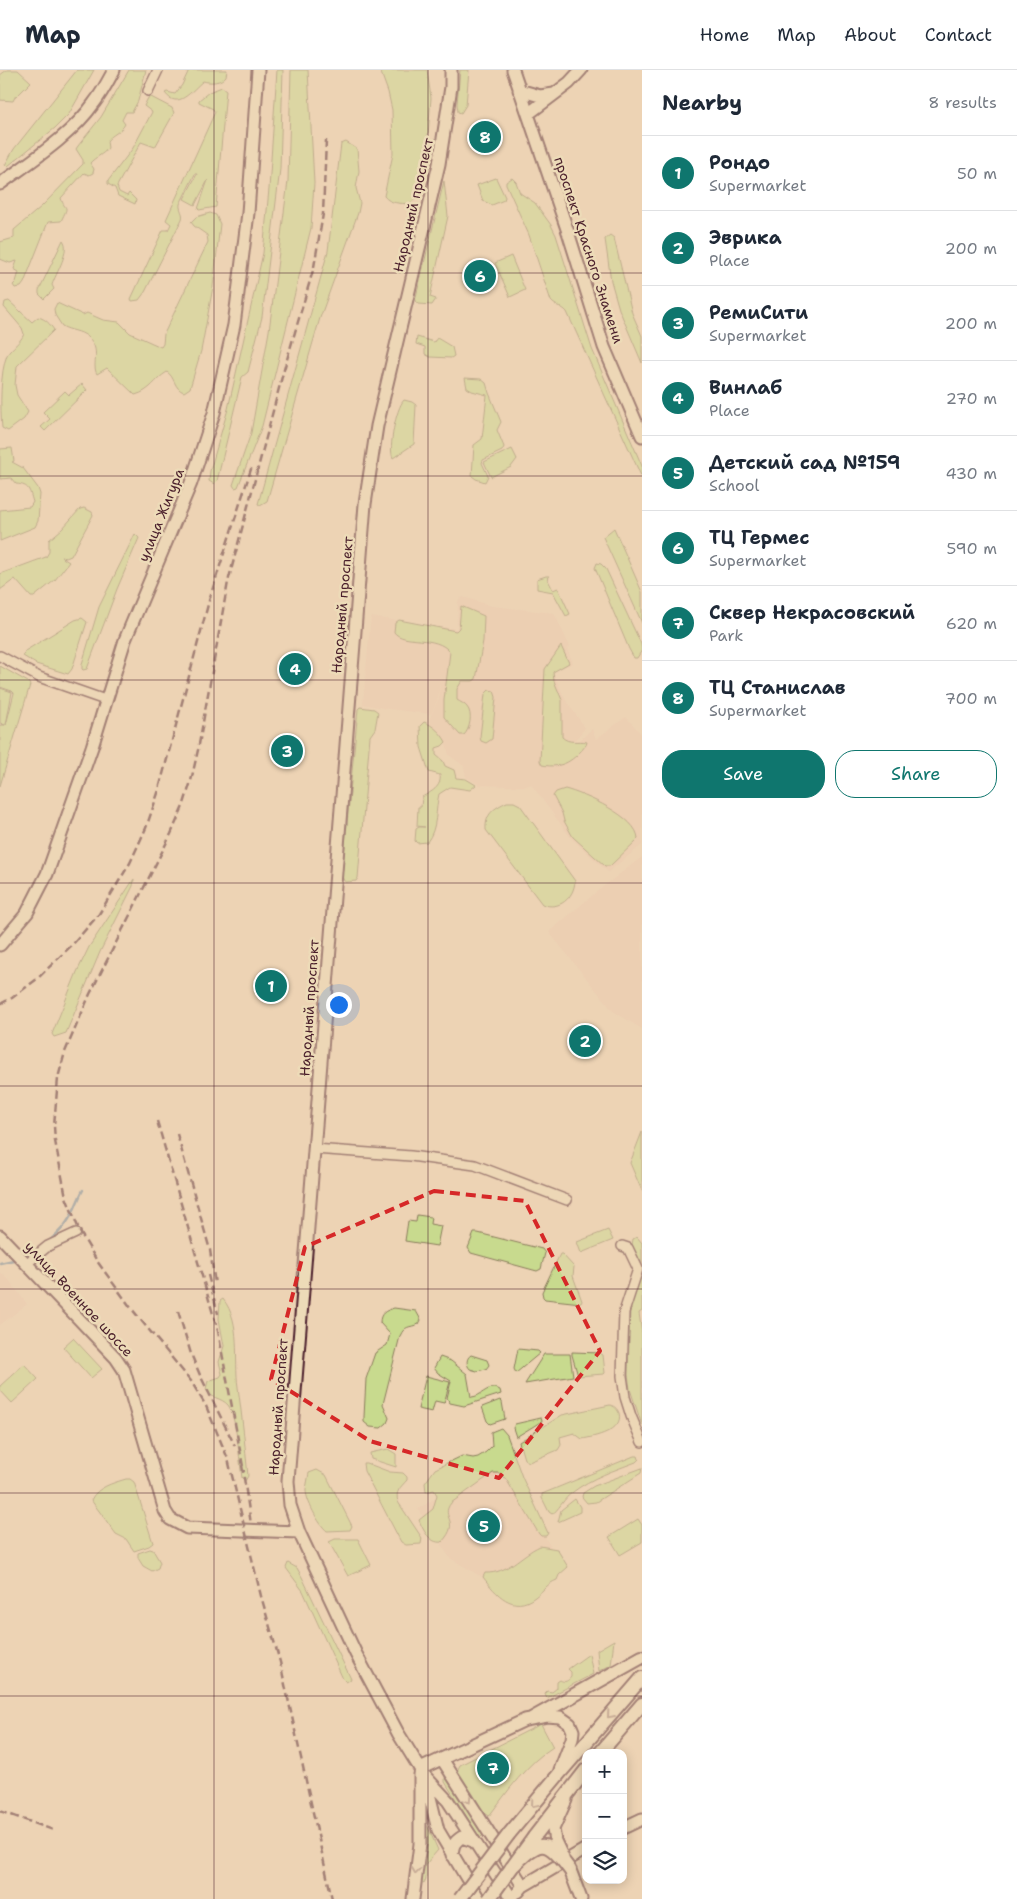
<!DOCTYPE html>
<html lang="en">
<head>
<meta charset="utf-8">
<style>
  :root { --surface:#fff; --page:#f2f2f3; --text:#1f2937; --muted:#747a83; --line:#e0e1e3; --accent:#0f766e }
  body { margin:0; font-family:"Shantell Sans",sans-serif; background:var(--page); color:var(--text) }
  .controls { position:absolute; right:15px; bottom:15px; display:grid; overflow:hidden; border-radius:10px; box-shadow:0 2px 12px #0003 }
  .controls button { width:45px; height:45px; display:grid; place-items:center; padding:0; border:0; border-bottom:1px solid var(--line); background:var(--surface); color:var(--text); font:25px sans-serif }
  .you { position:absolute; left:338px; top:934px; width:18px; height:18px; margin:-12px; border:4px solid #fff; border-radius:50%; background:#1a73e8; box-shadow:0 0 0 8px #1a73e833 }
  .badge { display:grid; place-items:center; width:32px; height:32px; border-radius:50%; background:var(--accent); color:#fff; font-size:16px; font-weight:700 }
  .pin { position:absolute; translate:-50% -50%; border:2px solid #fff; box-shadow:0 1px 5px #0006 }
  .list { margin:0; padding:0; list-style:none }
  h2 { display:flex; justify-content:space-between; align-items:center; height:65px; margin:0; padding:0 20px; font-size:21px }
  h2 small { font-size:16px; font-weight:400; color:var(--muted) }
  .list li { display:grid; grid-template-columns:32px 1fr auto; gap:15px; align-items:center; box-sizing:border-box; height:75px; padding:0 20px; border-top:1px solid var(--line) }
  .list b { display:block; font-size:19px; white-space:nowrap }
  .list p { margin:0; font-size:16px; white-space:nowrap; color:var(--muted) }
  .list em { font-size:16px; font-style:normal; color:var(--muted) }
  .actions { display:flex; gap:10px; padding:15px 20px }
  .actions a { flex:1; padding:11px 0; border:1px solid var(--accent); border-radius:20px; text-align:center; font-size:18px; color:var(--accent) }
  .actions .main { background:var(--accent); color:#fff }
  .icon { flex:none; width:28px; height:28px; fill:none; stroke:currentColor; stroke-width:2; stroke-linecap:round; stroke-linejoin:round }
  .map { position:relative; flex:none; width:642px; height:1829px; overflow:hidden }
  header { display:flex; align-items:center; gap:30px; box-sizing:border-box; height:70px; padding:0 25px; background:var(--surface); border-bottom:1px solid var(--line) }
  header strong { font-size:24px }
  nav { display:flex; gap:28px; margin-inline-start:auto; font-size:18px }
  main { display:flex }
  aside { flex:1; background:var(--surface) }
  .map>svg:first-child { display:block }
  .built { fill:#ecc9af }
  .green { fill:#c8da8e; stroke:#897c5c }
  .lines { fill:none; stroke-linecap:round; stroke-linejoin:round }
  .stream { stroke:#6b8399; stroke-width:2.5 }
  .minor-casing { stroke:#4a1f2b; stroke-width:12 }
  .major-casing { stroke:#4a1f2b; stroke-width:15 }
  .highway-casing { stroke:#4a1f2b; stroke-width:16 }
  .minor { stroke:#eddbb8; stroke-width:9 }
  .major { stroke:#eddbb8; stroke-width:11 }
  .highway { stroke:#eddbb8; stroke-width:12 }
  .rail { stroke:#4a1f2b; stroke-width:2.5; stroke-dasharray:8 4; stroke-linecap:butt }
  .major-bridge-casing { stroke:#4a1f2b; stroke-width:15; stroke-linecap:butt }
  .highway-bridge-casing { stroke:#4a1f2b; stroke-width:16; stroke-linecap:butt }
  .major-bridge { stroke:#eddbb8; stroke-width:11 }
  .highway-bridge { stroke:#eddbb8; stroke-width:12 }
  .oneway { stroke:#9c7d72 }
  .marked { fill:none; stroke:#d62828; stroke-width:4; stroke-dasharray:10 6; stroke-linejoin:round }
  .grid { fill:none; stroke:#4a1f2b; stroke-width:1; stroke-opacity:0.55 }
  .labels { text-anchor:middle; stroke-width:5; stroke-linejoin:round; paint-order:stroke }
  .street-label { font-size:14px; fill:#4a1f2b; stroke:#eddbb8 }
</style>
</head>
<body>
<header>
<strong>Map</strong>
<nav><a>Home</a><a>Map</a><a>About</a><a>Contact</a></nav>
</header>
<main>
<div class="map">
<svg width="642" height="1829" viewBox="0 0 642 1829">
  <rect width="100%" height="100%" fill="#edd3b4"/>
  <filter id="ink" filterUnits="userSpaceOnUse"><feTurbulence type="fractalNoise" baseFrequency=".02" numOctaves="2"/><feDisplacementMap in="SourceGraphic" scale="10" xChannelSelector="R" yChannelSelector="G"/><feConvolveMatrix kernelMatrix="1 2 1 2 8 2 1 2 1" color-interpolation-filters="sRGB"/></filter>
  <g filter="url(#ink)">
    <path class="built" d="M463,527L492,536L554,543L570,577L567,579L573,593L553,602L565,629L585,658L551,698L592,659L596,669L626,647L642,665V775L608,802L571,768L531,714L526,716H510L480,715L466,707L464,696L449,685L445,669L428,652L439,628L442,594L438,628L431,644L389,639L363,634L371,547L457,559L458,531Z
      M642,787V959L613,941L549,862L599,820Z
      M0,1202L9,1210L27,1234L0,1255Z
      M500,1389L564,1500L519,1529L450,1488L418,1439Z"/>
    <path class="green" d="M7,0H18L31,12L17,26L16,25L13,31L0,30V5Z
      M77,0H94L69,44L55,58L8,96L5,95L14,79Z
      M129,0H146L138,31L132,42H126L122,50L125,54C120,63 112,64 107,71L108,78C103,85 95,87 90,93L94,99L93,103L89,105L84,103L61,128C65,142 70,133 61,151L48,152L24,213L21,217L15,218L13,215L16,212L19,202L14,199L17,191L10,193L0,189V172L14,168V160L42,136L83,94V90L76,79L78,76L101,47Z
      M189,0H227L226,6C221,13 210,13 203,11C192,20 178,41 165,23L167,22L175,24L182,15Z
      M277,0H283L280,99L262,247L248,302L242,307L217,411L214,414L209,411L210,401L228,339L263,183L269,119Z
      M291,0H308L314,113L311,158L262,356L238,417L235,418L233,415L251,363L269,261L288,111Z
      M380,0H427L431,28L427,78L420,123L410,134C400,133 390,134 384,126L393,84L392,40L388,22Z
      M460,0H469L466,35L461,43L458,42L457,34Z
      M222,17L226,20L216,137L199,140L198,139L208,110L195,135L184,129L197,104H195L180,134C179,140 184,143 182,149L145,222L139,230L132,231L131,229L163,160H168L171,154L166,150L215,42L213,39L199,32V30L209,22Z
      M151,27L172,38L174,43L155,77L141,72L117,116L119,122L127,126L129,123L136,130L135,134L118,126L115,118L108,114V111L133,78L152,42L144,36L148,28Z
      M346,72L357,79L359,101L356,118L360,133L358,143L320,248L267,431L260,435L258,434L328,181L341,74Z
      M496,108L505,127L504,130L492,135L483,131L477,115Z
      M512,108L516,112L520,123L535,133L551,155L556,165L592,279L642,396V408L567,242C562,236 556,237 551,231L529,165L506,114V112Z
      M444,111L448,146L430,227L436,229L432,235L419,234L415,231Z
      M210,143L216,145L220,154L213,217L201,281L190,318L184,322C174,319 175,307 167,302C155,309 151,321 135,325L107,298L97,304C91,294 102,280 88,267C80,260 70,261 62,256L55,245L54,239L57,233L83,245L87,243L103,250L119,252L130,263L161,277L163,274L164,264L208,172L207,165L194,156L191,152L196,147Z
      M610,165L614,168L632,243L642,266V293L619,239L611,211L605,169Z
      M63,170C71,180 56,203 52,215L54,219L44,229L39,224V220Z
      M511,186L525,220L510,227L495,193Z
      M9,231L32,252L38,247C46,249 50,254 54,260L17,296L15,315L17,325L28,342L24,349L8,361L2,358C0,338 0,302 7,285C12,277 20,273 24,264L22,258L4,237L5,232Z
      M417,267L434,272L437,268L452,277L454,286L451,288L430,287L425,284V277L416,274Z
      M465,308L481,309L486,313L489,323L501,352L497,360L504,377L502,381L483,390L482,393L488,406L485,412L476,409L472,406L474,375L482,369L487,325L472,321L467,318Z
      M82,314L87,320L45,361L41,357L50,349L43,342L65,321L69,325Z
      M404,330L412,332L416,335L414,374L393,388C388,379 396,338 404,330Z
      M12,378L14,391L12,392L23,398L38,418L40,424L38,451L35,457L0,471V440L30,437L33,432C29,420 30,415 16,414L11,408L0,409V379Z
      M512,379L517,389L511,397L491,407L484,392Z
      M84,438L92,442L93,445L71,486L66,488L61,487L69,492L55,510L34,527H31L15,509L0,520V504L46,487L49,482V470L62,459L80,439Z
      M614,458L642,522V553L603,467Z
      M135,464L139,468L117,519L87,599L83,600L82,599V594L99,537Z
      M597,493L601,494L606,499L641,574L642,580L637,588H634L629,579L595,498Z
      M546,506H549L548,510L553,520L558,518L570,544L566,546L553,522L537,519V509Z
      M461,536L484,546L483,571L476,609L473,611H462L457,619V630C460,632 465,634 467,637C473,644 470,659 464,665H460L444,647V630L450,582C436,564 403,575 394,562L395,553L399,550L456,561L459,558Z
      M82,548L87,552L72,599L68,604L36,594L23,586L25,581L75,550Z
      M561,576L569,593L553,602L554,611L562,630V667C569,674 578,670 587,672L586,675C574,690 563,699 542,695L540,691L545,599Z
      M0,596L28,612L30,615L0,716V655H5L0,653V618L12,622L6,655L14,623L12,621L0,617Z
      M489,620L494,621L496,627L492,669L486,673L481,671L480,667L485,624Z
      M360,637L374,639L378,642L375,659L370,666L358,808L356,811L345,812L343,809L342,806L358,639Z
      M424,652C433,655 442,664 446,672L442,676L436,678V685L443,691L445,696L454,700L456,708L466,709L476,715L470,720L450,717L439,724C435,740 438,758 427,772L417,773L415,771L416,759L419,757H425L417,756L418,737H421L422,727C431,722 442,717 440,705L429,702L421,677L420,656Z
      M565,719C584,724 638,747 638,769L610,796H605L573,767L564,751L562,743L553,726L556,722Z
      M507,732H514L520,735L575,811C574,828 559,841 542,834L486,760C485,744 494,738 507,732Z
      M134,809L133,816L100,882L66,963L54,967L52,964L77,902L89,877Z
      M642,1062V1121L630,1093Z
      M417,1145L431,1147L430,1154L441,1156L437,1176L405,1171L408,1151L416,1152Z
      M608,1160L613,1170L581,1183L577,1172Z
      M478,1163L542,1179L545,1183L541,1199L537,1201L471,1183L468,1178L474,1163Z
      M637,1167L642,1173V1241L639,1243L642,1264V1355L630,1319L628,1304L630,1239L642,1203V1196L632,1175L633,1169Z
      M560,1184H562L574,1197L573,1206L582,1231L581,1233L545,1229L543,1227L542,1222Z
      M223,1229C242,1253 234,1289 238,1317C242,1346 245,1376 248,1406L245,1411L242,1408C240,1394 236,1344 228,1335C221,1327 210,1329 206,1319L208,1311L220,1307L222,1304L219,1292L224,1276L219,1249L220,1231Z
      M394,1238L416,1241L421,1250L419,1254C409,1258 405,1255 400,1266L383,1334L389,1348L387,1353L381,1358L370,1357L364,1352V1347L366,1309L375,1283L387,1275L390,1264L380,1253C380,1243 385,1241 394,1238Z
      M73,1268L102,1299L91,1308L63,1277Z
      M518,1279L538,1281L540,1283L516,1303L514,1299Z
      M572,1282L600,1283L603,1285L605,1303L604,1304L578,1306L572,1285Z
      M544,1284H570L573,1306L525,1314Z
      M471,1285L487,1290L489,1295L486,1299L477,1301L470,1299C466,1295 466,1288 471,1285Z
      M440,1287L451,1291L467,1304L471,1327C482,1327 488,1313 500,1320L501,1324L464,1336L450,1333L447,1328L451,1311L438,1303L434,1298Z
      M24,1294L38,1309L12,1333L0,1320V1316Z
      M426,1306L450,1312L444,1333L435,1331L432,1342L418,1339Z
      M500,1330L502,1332L505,1349L490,1354L487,1351L482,1337Z
      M610,1335C614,1336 617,1338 619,1343C624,1361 594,1367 582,1369L574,1363L560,1367L561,1375L558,1380L529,1392L524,1389L519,1372L562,1345Z
      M541,1348L542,1351L516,1367L513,1358L515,1354Z
      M501,1358L507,1365L522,1407L548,1463L546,1466H541L539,1464L506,1409L499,1403H493L451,1433C439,1448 462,1450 442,1472C430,1474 423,1460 419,1450L433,1439L437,1425L434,1420L426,1422L425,1413L435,1399L462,1386L473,1388L478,1387L486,1382L492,1376L491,1362Z
      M388,1379L396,1384V1397L371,1389L370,1383Z
      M634,1386H638L639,1389L636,1392C615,1400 591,1408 573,1422C564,1428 558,1441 552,1444L549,1442L542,1428V1424Z
      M363,1393H366L390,1402L403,1403L407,1407V1410C400,1418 395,1421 398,1432L422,1468L421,1474L406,1475L401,1472L364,1401Z
      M642,1398L641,1403L596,1432L587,1433L582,1427L583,1423L594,1416Z
      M317,1400L326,1405L352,1456L350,1460L327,1461C319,1455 305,1429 306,1419C307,1414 308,1408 309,1403Z
      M126,1409H130L134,1412L153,1473L149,1476L134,1481L126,1469L116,1464L91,1430C97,1417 113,1413 126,1409Z
      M575,1429L580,1437V1442L558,1452L561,1440Z
      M638,1449L642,1455V1472L620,1485L609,1467Z
      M335,1469H358L371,1495L348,1506L329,1472Z
      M540,1476L557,1479L568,1497L559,1505L557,1510C548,1513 543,1521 535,1527C513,1544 496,1524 483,1507L485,1503C508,1504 520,1485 540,1476Z
      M150,1479L153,1480L160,1492L158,1498L152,1501L143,1496L138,1488V1483Z
      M288,1493L297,1498L302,1507L351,1609L348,1611L346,1612L343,1609L303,1521L286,1498Z
      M614,1570L611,1595L599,1601L597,1580Z
      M589,1584L593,1604L547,1628L545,1623L547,1621L552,1622L557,1618V1612L560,1610C565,1613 568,1611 571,1607V1602L568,1599Z
      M541,1654L553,1677C526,1694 508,1721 489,1746L478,1738L457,1701L460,1695Z
      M445,1698L485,1763L480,1768L445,1712Z
      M425,1753H426L438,1780L426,1794V1809L424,1813L420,1810Z"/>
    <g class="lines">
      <path class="stream" d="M23,1187C40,1180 60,1164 69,1149C75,1140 78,1129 83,1120
        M0,1193L18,1189"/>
      <g class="minor-casing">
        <path id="minor" d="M148,21L158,0
          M0,586L39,607L105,630
          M314,1079L411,1086L475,1095L567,1130
          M622,1176L628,1178L638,1199L624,1242L622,1306L625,1327L631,1346L642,1372
          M26,1194L48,1176L76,1163"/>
      </g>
      <g class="major-casing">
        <path id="major" d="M451,0V17L439,94L377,356L365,434L288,1411L290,1435L299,1462L356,1584L398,1663L424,1705L448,1731L512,1829
          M513,0L568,162L604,277L642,366
          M519,20L540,26L554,24
          M528,44L569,13L581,0
          M0,114C31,91 72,65 94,33C102,23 108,11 114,0
          M0,875L27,843L47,804L92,677L125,570L191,413L214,343L234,255L248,143L258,0
          M0,1166L116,1288L124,1300L165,1441L170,1449L187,1458L299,1462
          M442,1689L523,1816
          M420,1699L525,1650L547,1646L560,1647L570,1654L573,1661L572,1669L560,1700
          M425,1707L438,1760L479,1829
          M623,1758L642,1749
          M555,1771L553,1759L566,1730
          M452,1785C453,1775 454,1772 462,1767L473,1771
          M570,1800L581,1829
          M518,1822L523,1816L586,1779
          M413,1829L420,1774V1704"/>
      </g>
      <g class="highway-casing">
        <path id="highway" d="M533,1648L642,1587
          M600,1683L642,1634
          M509,1764L559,1704L642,1608
          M534,1767L586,1700"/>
      </g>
      <use href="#minor" class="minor"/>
      <use href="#major" class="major"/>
      <use href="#highway" class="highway"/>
      <path class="rail" d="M326,70L323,144L314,197L283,303L228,512L198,680L191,711L184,734L171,764L90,924L65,982L58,1008L54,1056L55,1071L66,1127L80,1162L97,1191L131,1238L191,1311L206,1336L228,1389L261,1526L280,1592L332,1829
        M0,934L12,928L37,909L73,874L99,844L130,793L146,758L158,723L210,527L252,396
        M157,1051L218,1261L244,1402
        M177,1064L210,1180L215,1214
        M208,1205L218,1244
        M178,1241L191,1284L200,1305L235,1376
        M242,1395L251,1454
        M0,1741L56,1761"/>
      <g class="major-bridge-casing">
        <path id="major-bridge" d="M555,1771L563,1788"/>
      </g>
      <g class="highway-bridge-casing">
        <path id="highway-bridge" d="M511,1798C540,1770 545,1766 570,1800
          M460,1829L509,1764
          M489,1829L534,1767"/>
      </g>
      <use href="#major-bridge" class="major-bridge"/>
      <use href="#highway-bridge" class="highway-bridge"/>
    </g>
    <defs><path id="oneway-chevron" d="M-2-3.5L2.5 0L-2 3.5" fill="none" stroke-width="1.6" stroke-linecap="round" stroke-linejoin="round" transform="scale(1.25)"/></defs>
    <g class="oneway">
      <use href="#oneway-chevron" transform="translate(610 1645) rotate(131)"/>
      <use href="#oneway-chevron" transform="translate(468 1730) rotate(57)"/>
      <use href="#oneway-chevron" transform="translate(534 1734) rotate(130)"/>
      <use href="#oneway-chevron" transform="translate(416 1801) rotate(97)"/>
    </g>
  </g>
  <path d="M0 0H642V1829H0ZM434,1121L525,1131L600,1281L499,1408L370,1371L271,1309L305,1177Z" fill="#edd3b4" fill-opacity=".55" fill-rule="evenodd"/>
  <path class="marked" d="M434,1121L525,1131L600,1281L499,1408L370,1371L271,1309L305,1177Z"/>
  <path class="grid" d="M214,0V1829M428,0V1829M0,203H642M0,406H642M0,610H642M0,813H642M0,1016H642M0,1219H642M0,1423H642M0,1626H642"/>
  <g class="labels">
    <g class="street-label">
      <text transform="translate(413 135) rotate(-77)" y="5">Народный проспект</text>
      <text transform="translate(589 180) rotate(72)" y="5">проспект Красного Знамени</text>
      <text transform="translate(161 445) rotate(-68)" y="5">улица Жигура</text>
      <text transform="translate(342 535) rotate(-85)" y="5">Народный проспект</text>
      <text transform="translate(309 938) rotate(-86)" y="5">Народный проспект</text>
      <text transform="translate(79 1229) rotate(47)" y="5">улица Военное шоссе</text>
      <text transform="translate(278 1337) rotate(-86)" y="5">Народный проспект</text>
    </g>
  </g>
</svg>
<div class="controls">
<button>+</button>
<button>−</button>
<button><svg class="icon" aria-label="layers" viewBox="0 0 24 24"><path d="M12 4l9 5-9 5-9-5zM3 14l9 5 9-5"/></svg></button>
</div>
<div class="you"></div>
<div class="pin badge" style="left:271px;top:916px">1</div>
<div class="pin badge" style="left:585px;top:971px">2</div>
<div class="pin badge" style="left:287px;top:681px">3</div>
<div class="pin badge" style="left:295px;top:599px">4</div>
<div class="pin badge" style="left:484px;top:1456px">5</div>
<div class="pin badge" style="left:480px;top:206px">6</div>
<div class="pin badge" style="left:493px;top:1698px">7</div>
<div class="pin badge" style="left:485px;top:67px">8</div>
</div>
<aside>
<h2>Nearby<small>8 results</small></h2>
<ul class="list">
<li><span class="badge">1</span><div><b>Рондо</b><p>Supermarket</p></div><em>50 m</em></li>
<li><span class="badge">2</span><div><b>Эврика</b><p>Place</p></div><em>200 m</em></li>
<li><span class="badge">3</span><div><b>РемиСити</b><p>Supermarket</p></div><em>200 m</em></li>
<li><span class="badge">4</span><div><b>Винлаб</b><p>Place</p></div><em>270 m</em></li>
<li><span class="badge">5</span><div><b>Детский сад №159</b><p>School</p></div><em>430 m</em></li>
<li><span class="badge">6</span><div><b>ТЦ Гермес</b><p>Supermarket</p></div><em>590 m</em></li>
<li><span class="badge">7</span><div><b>Сквер Некрасовский</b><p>Park</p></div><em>620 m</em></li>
<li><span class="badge">8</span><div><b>ТЦ Станислав</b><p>Supermarket</p></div><em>700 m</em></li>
</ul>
<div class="actions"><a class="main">Save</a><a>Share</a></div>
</aside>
</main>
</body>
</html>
